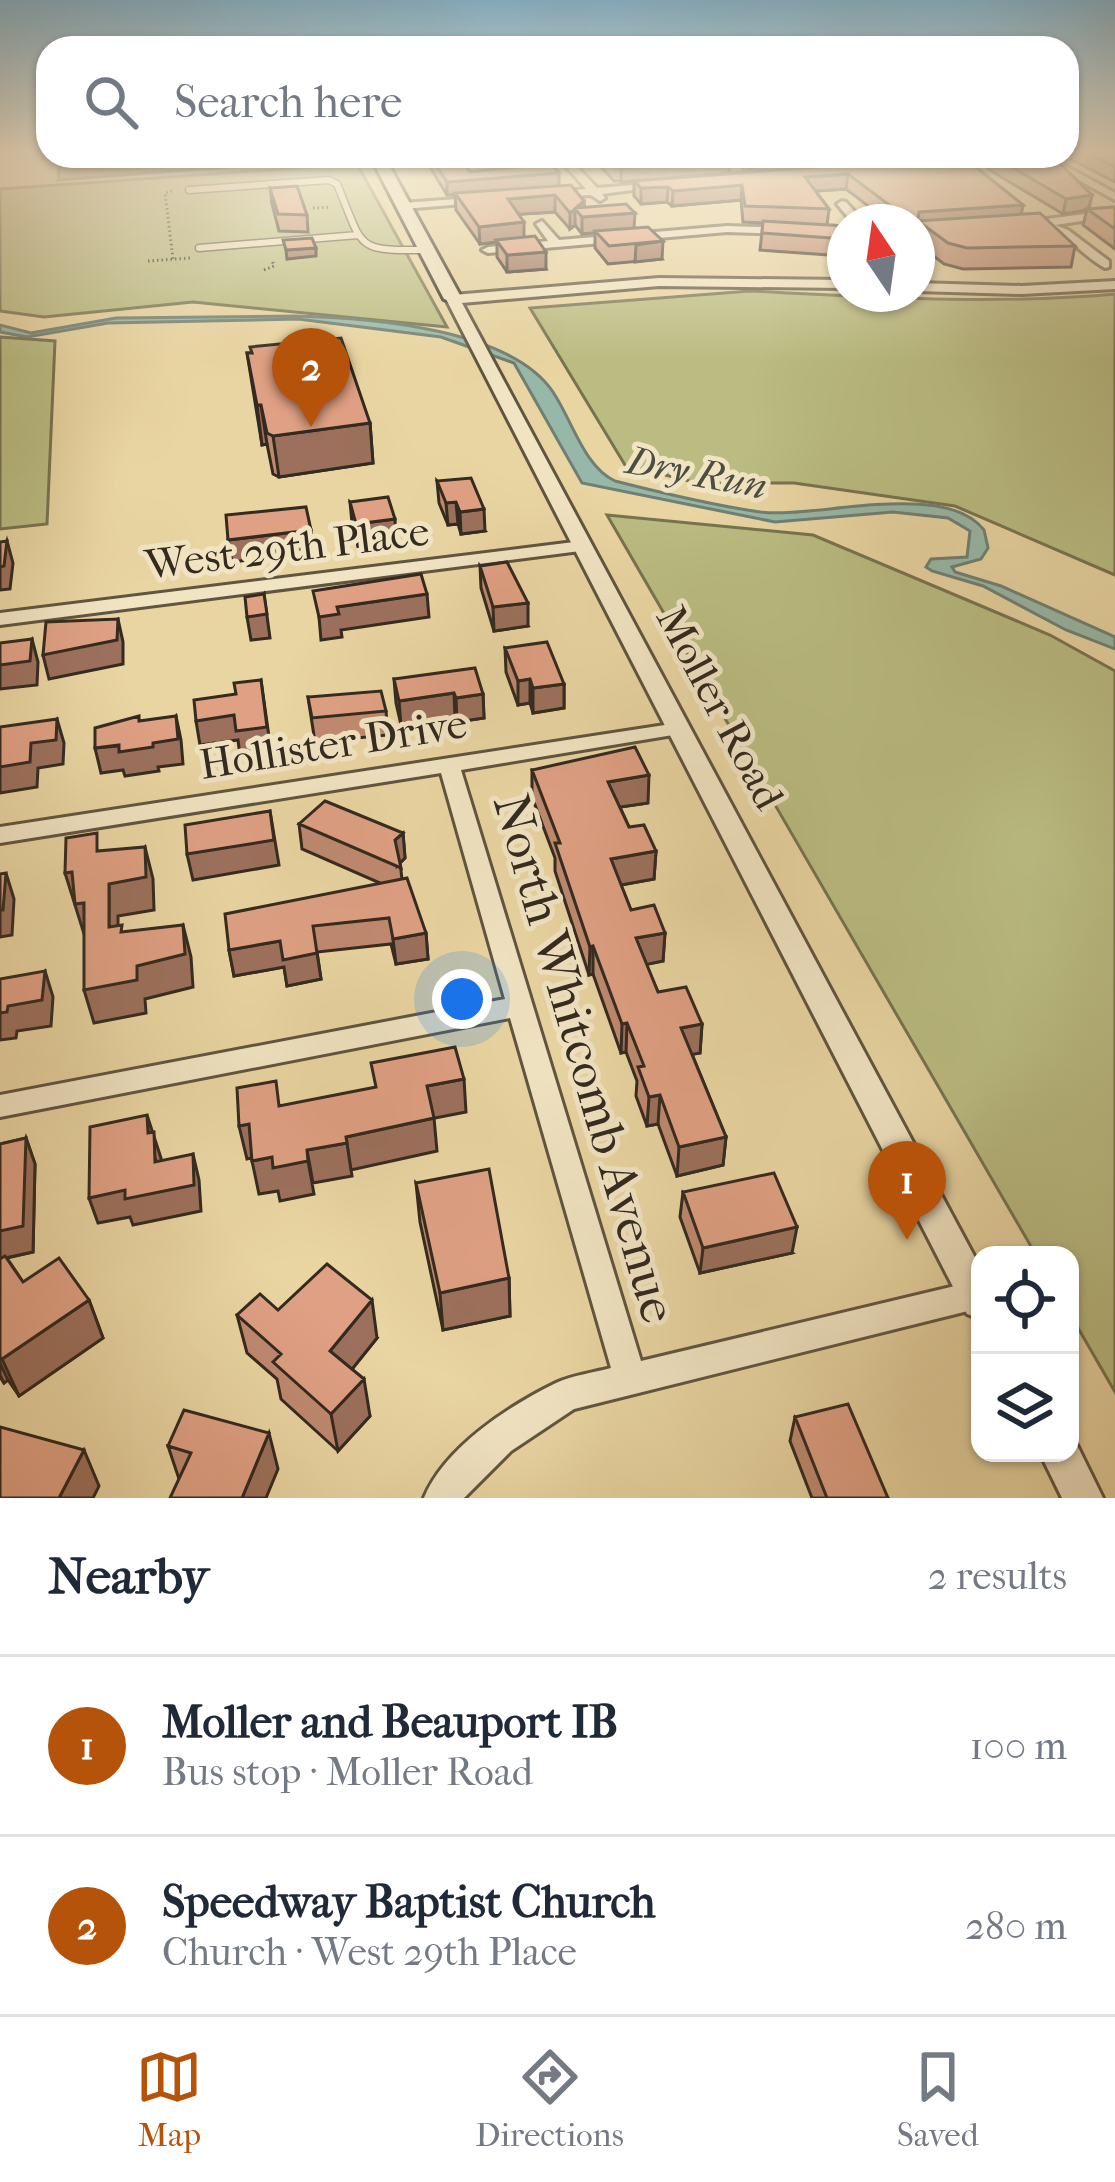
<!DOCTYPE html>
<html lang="en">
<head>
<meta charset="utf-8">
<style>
  :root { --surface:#fff; --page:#f6f6f7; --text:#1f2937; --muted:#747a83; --line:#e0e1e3; --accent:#b45309 }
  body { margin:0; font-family:"IM FELL French Canon",serif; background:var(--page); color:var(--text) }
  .controls { position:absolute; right:36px; bottom:36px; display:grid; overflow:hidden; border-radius:24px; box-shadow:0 3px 9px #0004 }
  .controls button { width:108px; height:108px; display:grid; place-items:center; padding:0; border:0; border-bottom:3px solid var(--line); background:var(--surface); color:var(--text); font:60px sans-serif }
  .compass { position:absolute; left:827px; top:204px; width:108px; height:108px; border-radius:50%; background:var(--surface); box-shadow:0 3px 9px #0004; rotate:347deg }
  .you { position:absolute; left:462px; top:999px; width:42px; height:42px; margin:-30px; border:9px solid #fff; border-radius:50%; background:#1a73e8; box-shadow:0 0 0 18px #1a73e833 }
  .badge { display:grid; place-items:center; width:78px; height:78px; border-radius:50%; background:var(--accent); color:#fff; font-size:39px; font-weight:700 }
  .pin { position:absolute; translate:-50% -99px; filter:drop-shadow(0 3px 6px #0008) }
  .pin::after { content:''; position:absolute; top:63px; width:42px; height:36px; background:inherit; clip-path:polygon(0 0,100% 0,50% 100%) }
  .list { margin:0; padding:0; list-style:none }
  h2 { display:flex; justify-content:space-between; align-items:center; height:156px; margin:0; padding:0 48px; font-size:51px }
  h2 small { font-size:39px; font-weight:400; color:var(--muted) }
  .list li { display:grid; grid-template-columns:78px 1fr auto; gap:36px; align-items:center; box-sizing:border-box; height:180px; padding:0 48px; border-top:3px solid var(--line) }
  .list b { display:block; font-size:45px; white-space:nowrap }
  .list p { margin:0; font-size:39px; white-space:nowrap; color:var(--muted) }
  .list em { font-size:39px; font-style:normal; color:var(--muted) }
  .icon { flex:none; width:66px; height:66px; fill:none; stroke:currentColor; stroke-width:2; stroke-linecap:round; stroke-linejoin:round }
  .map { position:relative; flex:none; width:1115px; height:1498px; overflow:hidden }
  .search { position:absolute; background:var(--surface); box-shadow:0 3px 9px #0004; left:36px; right:36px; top:36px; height:132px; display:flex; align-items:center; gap:30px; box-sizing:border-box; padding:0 42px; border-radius:36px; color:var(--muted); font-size:45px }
  .sheet { height:516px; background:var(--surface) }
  nav { display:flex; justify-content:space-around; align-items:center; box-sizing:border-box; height:168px; border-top:3px solid var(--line); background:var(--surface); font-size:33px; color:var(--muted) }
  nav a { display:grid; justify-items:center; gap:6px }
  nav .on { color:var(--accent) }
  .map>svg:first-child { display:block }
  .green { fill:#babc82; stroke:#767351; stroke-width:3 }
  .water { fill:#97b8a8; stroke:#6f7f72; stroke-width:3 }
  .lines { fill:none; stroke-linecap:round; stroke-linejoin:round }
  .service-casing { stroke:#605540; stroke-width:9 }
  .minor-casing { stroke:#605540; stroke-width:6 }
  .tertiary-casing { stroke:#605540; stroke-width:6 }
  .secondary-casing { stroke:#332a20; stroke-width:6 }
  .path { stroke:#332a20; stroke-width:3; stroke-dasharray:1.5 3; stroke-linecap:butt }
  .service { stroke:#f1e4c3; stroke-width:6 }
  .minor { fill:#f1e4c3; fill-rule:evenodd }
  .tertiary { fill:#f1e4c3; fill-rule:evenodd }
  .secondary { fill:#f1e4c3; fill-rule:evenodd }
  .wall { fill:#c08a71; stroke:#332a20; stroke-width:3 }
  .shaded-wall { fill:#9c705c; stroke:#332a20; stroke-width:3 }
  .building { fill:#dfa083; stroke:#332a20; stroke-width:3 }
  .labels { text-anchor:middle; stroke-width:10; stroke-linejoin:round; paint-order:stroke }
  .far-water-label { font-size:39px; font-style:italic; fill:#4c4e42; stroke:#f1e4c3 }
  .street-label { font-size:42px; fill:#332a20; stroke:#f1e4c3 }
  .near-street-label { font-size:51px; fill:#332a20; stroke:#f1e4c3 }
</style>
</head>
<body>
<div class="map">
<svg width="1115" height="1498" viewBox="0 0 1115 1498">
  <rect width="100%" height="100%" fill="#e9d5a2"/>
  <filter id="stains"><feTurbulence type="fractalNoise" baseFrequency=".00167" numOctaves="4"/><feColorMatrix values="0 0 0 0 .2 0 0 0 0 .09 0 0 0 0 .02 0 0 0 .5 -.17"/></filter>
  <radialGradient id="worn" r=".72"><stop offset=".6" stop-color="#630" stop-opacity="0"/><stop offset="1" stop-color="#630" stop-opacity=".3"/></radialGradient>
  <path class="green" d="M61,156H343L344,158L58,180Z
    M357,164L447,327L193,302L44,317L0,311V189Z
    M750,291C871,297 994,305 1115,294V575L955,506L794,483H697L625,465L530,308Z
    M0,337L55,341L47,524L0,529Z
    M607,515L813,535L1050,635L1115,671V1392L1070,1314V1255H1036Z"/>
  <path class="water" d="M296,316C369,318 510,328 553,392C572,420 584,467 615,481C662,493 711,505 760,512C816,519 944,479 984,530L988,548L981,559L952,567L955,572L1001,586L1115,637V649L1066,630L983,586L932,571L926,567L931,559L967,557L970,531L948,518L893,512L775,522L582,483L514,363L441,337L298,319L108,323L27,337L0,332V325L31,333L116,318Z"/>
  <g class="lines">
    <g class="service-casing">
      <path id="service" d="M189,190L329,180L337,184C364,249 354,251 427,250
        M199,248L358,235"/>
    </g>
    <g class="minor-casing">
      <path id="minor" d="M557,156H567L597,188L658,183L663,186L602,194L605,198L600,201L591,195L547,197L551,192L586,189Z
        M716,156H727L753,179L744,181Z
        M1035,156H1047L1115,193V200Z
        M484,197L488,202L403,209L398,206L403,203Z
        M842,201L846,202L864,222H852L837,204Z
        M1115,210V216L1055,225L1068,230L1109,261V267L1105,268C1088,259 1074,242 1057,233C1044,227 1031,230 1019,226L1039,220Z
        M542,221L559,240L727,226L845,230V236L727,232L488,253L482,250L488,247L548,241L536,224Z
        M582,541L591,546L588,550L0,625V613Z
        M678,723L685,725L688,729L685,733L461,770L641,1361L976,1281L980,1282V1308L574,1409L511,1451L464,1498H424C445,1447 509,1406 556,1383C573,1375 593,1373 611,1368L510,1018L0,1117V1095L505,999L441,773L0,843V827Z"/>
    </g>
    <g class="tertiary-casing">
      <path id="tertiary" d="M659,278L845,280V288L659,286L462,303L980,1267V1319L967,1314L446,299L453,295Z
        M1115,281V289L1022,294L917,291V283L1022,286Z
        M1070,1438L1074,1439L1103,1498H1062L1040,1453H1070Z"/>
    </g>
    <g class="secondary-casing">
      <path id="secondary" d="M370,156H384L462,299L459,303L444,299Z"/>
    </g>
    <path class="path" d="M172,191L165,193L173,259
      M313,208L331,207
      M148,261L190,258
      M264,270L274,266L272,260"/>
    <use href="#service" class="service"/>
    <use href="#minor" class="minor"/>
    <use href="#tertiary" class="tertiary"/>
    <use href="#secondary" class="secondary"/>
  </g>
  <path class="wall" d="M1067,151H1115V182L1065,156H1067Z
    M423,156H458L470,172L517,167L508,156H544L559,186L584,201V208L634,228L662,259L608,264L595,248V232L582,234L575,225L570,229L555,212L519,214L524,237L546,269L507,272L497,257V242L480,244L456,210L455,195H447Z
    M591,156H726L730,160L729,173L614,181Z
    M734,156H980L978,169L1023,205L1021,214L1075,246L1071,267L963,269L944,264L917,243V222H889L846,189L815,191L829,209L827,225L845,226V264H842V256L760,250L763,223L743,222L741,200L672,206L667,202L641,204L634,196V181L752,171Z
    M990,156H1052L1092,195L1089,209L1115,207V249L1083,225L1087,210L1063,214L988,169Z
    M270,188L307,215L308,232L279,231L272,204Z
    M247,353H251L370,423L373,463L279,477L273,474L267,444L262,445Z
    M437,481L485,531L461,534L458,524L448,525L439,503Z
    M350,502L396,541L358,546L352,523Z
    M480,566L528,626L494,631L481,588Z
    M505,648L564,684V708L533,713L530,703L518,705L506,672Z
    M394,679L483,694L484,718L457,722L455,717L401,725L396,703Z
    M308,697L386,711L388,735L315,742Z
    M532,770L648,803L620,807L629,827L656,851L654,879L621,885L631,910L665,933L663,961L646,964L658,992L702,1024L700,1053L692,1054L726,1137L723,1165L677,1176L658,1124L647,1126L636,1096L637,1081L626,1052L621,1053L593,974L589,975L555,871V858L532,797Z
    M299,824L403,833L405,858L400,863L402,879L426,933L428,959L396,964L391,944L317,952L321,979L287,986L284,967L234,976L229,950L380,883L302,849Z
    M26,1138L35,1164L33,1252L7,1258L23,1282L89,1300L103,1338L19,1396L8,1380L4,1383L0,1377V1144Z
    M416,1183L509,1278L510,1316L443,1330L420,1222Z
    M683,1192L792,1253L700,1273L680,1217Z
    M278,1310L377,1338L352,1369L370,1416L338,1451L281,1399L277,1379L247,1353L237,1315Z
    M795,1417L888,1498H812L790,1441Z
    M168,1446L278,1469L179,1479Z"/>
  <path class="shaded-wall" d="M780,156H980L978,169L973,165L752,171L754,158Z
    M730,160L729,173L621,182V168Z
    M559,173V187L447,195V182Z
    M848,174L846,189L803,192L805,177Z
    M742,185L741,200L672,206L673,191Z
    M668,187L667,202L641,204V188Z
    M555,195V212L508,215V199Z
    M1092,195L1088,210L1063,214L1066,199Z
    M584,201V217L635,213L634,229L582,234V217L576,208Z
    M1023,205L1020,220L918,221L917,226V222L919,212Z
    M575,209V225L570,229V213Z
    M524,222V239L480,244L479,227Z
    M663,241L662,259L635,262L636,245Z
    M316,248V256L287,259L286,250Z
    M546,252V269L507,272V255Z
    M257,405H261L267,444L262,445Z
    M370,423L373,463L279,477L273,436Z
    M456,502L458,524L448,525L446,503Z
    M484,509L485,531L461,534L460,512Z
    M395,519L396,541L358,546L356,524Z
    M311,530L314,552L232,562L228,540Z
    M7,541L13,563L10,589L0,590V567Z
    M264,594L270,638L251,640L247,617Z
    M427,594L429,617L341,630L342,637L321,640L319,617L337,607Z
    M528,603V626L494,631L493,607Z
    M118,619L123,642V664L49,679L43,655Z
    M32,639L38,662L37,685L0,689V665Z
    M530,679V703L518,705V681Z
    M261,680L271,751L240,756L238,740L200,745L196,721Z
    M564,684V708L533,713V688Z
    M454,693L455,717L401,725L399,701Z
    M483,694L484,718L457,722L456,698Z
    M176,716L181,740L183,764L158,767L159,771L125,776L123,770L101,773L95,748L153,743Z
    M57,719L64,743L63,764L38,768L37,787L0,793V767L31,743Z
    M649,775L648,803L607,809L608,782Z
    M270,811L279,865L193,880L187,854Z
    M403,833L405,858L397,866L395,840Z
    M145,847L153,879L154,910L118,916V959L109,927V884Z
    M656,851L654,879L610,887L611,859Z
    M72,872L84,903L85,937L65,873Z
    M6,873L14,899L12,935L0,937V910Z
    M183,925L191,957L193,987L145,999L146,1013L94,1023L84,990L137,966Z
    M426,933L428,959L396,964L393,939Z
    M665,933L663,961L635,967L636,938Z
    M280,941L317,953L321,979L287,986L284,967L234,976L229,950Z
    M593,946V974L589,975L590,947Z
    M45,971L53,997L51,1026L17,1031L16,1038L0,1040V1013Z
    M627,1023L626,1052L621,1053L622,1024Z
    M702,1024L700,1053L679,1057L681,1028Z
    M464,1079L466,1112L430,1119L427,1086Z
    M660,1095L658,1124L647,1126L649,1097Z
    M147,1115L161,1158L163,1187L148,1133Z
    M434,1118L437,1151L351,1170L346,1137Z
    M249,1124L256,1157L247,1159L239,1126Z
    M726,1137L723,1165L677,1176L679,1147Z
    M26,1138L35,1164L33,1252L0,1259V1231Z
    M347,1143L352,1176L313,1183L307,1150Z
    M193,1154L199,1180L201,1211L133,1225L130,1217L98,1223L89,1198Z
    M272,1157L308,1161L314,1194L280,1201L278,1191L259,1194L252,1161Z
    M797,1227L792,1253L700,1273L703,1248Z
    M509,1278L510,1316L443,1330L440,1293Z
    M89,1300L103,1338L19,1396L2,1359Z
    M372,1300L377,1338L337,1388L330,1351Z
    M0,1363L8,1380L4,1383L0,1375Z
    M364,1379L370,1416L338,1451L331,1414Z
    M269,1433L278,1469L266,1498H242Z
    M84,1450L99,1486L93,1498H59Z"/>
  <path class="building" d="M1085,151H1115V167Z
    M430,156H458L470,172L527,166L519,156H544L559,173L447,182Z
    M604,156H726L730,160L621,168L614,167Z
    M965,156H980L973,165L1023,205L919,212L917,222H912L848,174L805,177L829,209L745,206L742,185L673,191L668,187L641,188L634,181Z
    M993,156H1052L1092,195L1066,199Z
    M571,185L584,201L576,208L626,204L635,213L582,217L575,209L570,213L555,195L508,199L524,222L479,227L455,193Z
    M297,186L307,215L278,214L270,188Z
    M1115,207V229L1087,209Z
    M1040,213L1075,246L967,248L948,243L918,221Z
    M763,221L845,226V247L844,239L762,233Z
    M648,227L663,241L609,246L595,231Z
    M535,236L546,252L507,255L496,240Z
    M312,238L316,248L286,250L283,240Z
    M341,338L370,423L273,436L267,433L261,405H257L247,353H252L250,347Z
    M471,478L484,509L460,512L456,502L446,503L437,481Z
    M388,497L395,519L356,524L350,502Z
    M306,507L311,530L228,540L226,515Z
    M7,541L4,566L0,567V542Z
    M507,562L528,603L493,607L480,566Z
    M421,574L427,594L337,607L339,614L319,617L313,591Z
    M264,594L267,614L247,617L245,597Z
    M118,619L117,640L43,655L46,622Z
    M32,639L30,661L0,665V643Z
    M547,642L564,684L533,688L530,679L518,681L505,648Z
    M475,668L483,694L456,698L454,693L399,701L394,679Z
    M261,680L267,727L236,731L234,715L196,721L194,700L236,694L234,683Z
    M381,691L386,711L312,718L308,697Z
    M139,716V721L176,716L178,739L153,743V747L119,752V745L95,748V728Z
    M57,719L56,740L31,743L30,762L0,767V727Z
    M635,747L649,775L608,782L629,827L644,825L656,851L611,859L631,910L654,905L665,933L636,938L658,992L686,987L702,1024L681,1028L726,1137L679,1147L660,1095L649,1097L638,1067L644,1066L627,1023L622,1024L593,946L590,947L555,843H560L532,770Z
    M325,801L403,833L395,840L401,868L299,824Z
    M270,811L274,840L187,854L185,825Z
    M97,833V851L145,847L146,877L109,884V927L122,925L121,932L183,925L185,954L137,966V980L84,990V903L75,904L72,872L65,873L66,838Z
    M6,873L3,910H0V874Z
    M407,878L426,933L393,939L389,918L313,926L317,953L283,960L280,941L229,950L225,914Z
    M45,971L42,1000L8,1006L7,1012L0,1013V979Z
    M455,1047L464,1079L427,1086L434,1118L346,1137L347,1143L307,1150L308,1161L273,1168L272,1157L252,1161L249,1124L239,1126L237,1088L276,1081L279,1106L376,1087L371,1063Z
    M147,1115L148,1133L154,1132L155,1162L193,1154L194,1185L125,1199V1190L89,1198L90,1127Z
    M26,1138L23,1226L0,1231V1144Z
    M489,1169L509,1278L440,1293L416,1183Z
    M774,1173L797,1227L703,1248L683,1192Z
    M5,1256L23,1282L59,1258L89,1300L2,1359L0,1357V1259Z
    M327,1264L372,1300L330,1351L364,1379L331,1414L273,1362L281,1354L237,1315L260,1294L278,1310Z
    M848,1404L888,1498H827L795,1417Z
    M184,1410L269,1433L242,1498H170L191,1453L168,1446Z
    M0,1427L84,1450L59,1498H0Z"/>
  <linearGradient id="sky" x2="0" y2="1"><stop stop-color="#87b6ce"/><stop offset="0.42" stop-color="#f5ecd5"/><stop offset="1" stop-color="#f5ecd5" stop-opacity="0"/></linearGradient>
  <rect width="1115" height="361" fill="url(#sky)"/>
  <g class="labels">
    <g class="far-water-label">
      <text transform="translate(697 472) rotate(11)" y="14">Dry Run</text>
    </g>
    <g class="street-label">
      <text transform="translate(287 547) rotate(-7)" y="15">West 29th Place</text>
      <text transform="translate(721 707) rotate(62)" y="15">Moller Road</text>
      <text transform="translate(333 743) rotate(-9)" y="15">Hollister Drive</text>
    </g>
    <g class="near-street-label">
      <text transform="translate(586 1058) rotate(74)" y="18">North Whitcomb Avenue</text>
    </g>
  </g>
  <rect width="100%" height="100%" filter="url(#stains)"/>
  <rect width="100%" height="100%" fill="url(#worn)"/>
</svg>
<div class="controls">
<button><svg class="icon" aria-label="locate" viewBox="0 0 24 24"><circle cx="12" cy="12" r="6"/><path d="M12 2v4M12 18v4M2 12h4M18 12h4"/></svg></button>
<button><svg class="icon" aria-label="layers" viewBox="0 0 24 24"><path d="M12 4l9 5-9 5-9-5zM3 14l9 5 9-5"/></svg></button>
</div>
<svg class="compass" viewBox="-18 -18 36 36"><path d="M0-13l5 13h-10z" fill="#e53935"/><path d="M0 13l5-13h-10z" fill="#747a83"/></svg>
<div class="you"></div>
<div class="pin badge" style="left:907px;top:1240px">1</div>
<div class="pin badge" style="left:311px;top:427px">2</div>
<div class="search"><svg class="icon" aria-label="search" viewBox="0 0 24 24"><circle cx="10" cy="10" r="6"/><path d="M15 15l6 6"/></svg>Search here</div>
</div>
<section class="sheet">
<h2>Nearby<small>2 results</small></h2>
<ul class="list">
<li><span class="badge">1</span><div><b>Moller and Beauport IB</b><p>Bus stop · Moller Road</p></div><em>100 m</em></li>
<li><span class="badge">2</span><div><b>Speedway Baptist Church</b><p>Church · West 29th Place</p></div><em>280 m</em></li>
</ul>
</section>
<nav>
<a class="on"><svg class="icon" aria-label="map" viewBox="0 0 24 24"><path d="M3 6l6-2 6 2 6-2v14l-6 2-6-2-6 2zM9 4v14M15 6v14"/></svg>Map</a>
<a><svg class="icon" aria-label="directions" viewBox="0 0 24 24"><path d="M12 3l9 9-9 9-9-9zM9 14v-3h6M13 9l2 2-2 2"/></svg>Directions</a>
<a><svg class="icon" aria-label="saved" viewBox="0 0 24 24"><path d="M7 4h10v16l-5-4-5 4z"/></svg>Saved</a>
</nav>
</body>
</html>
